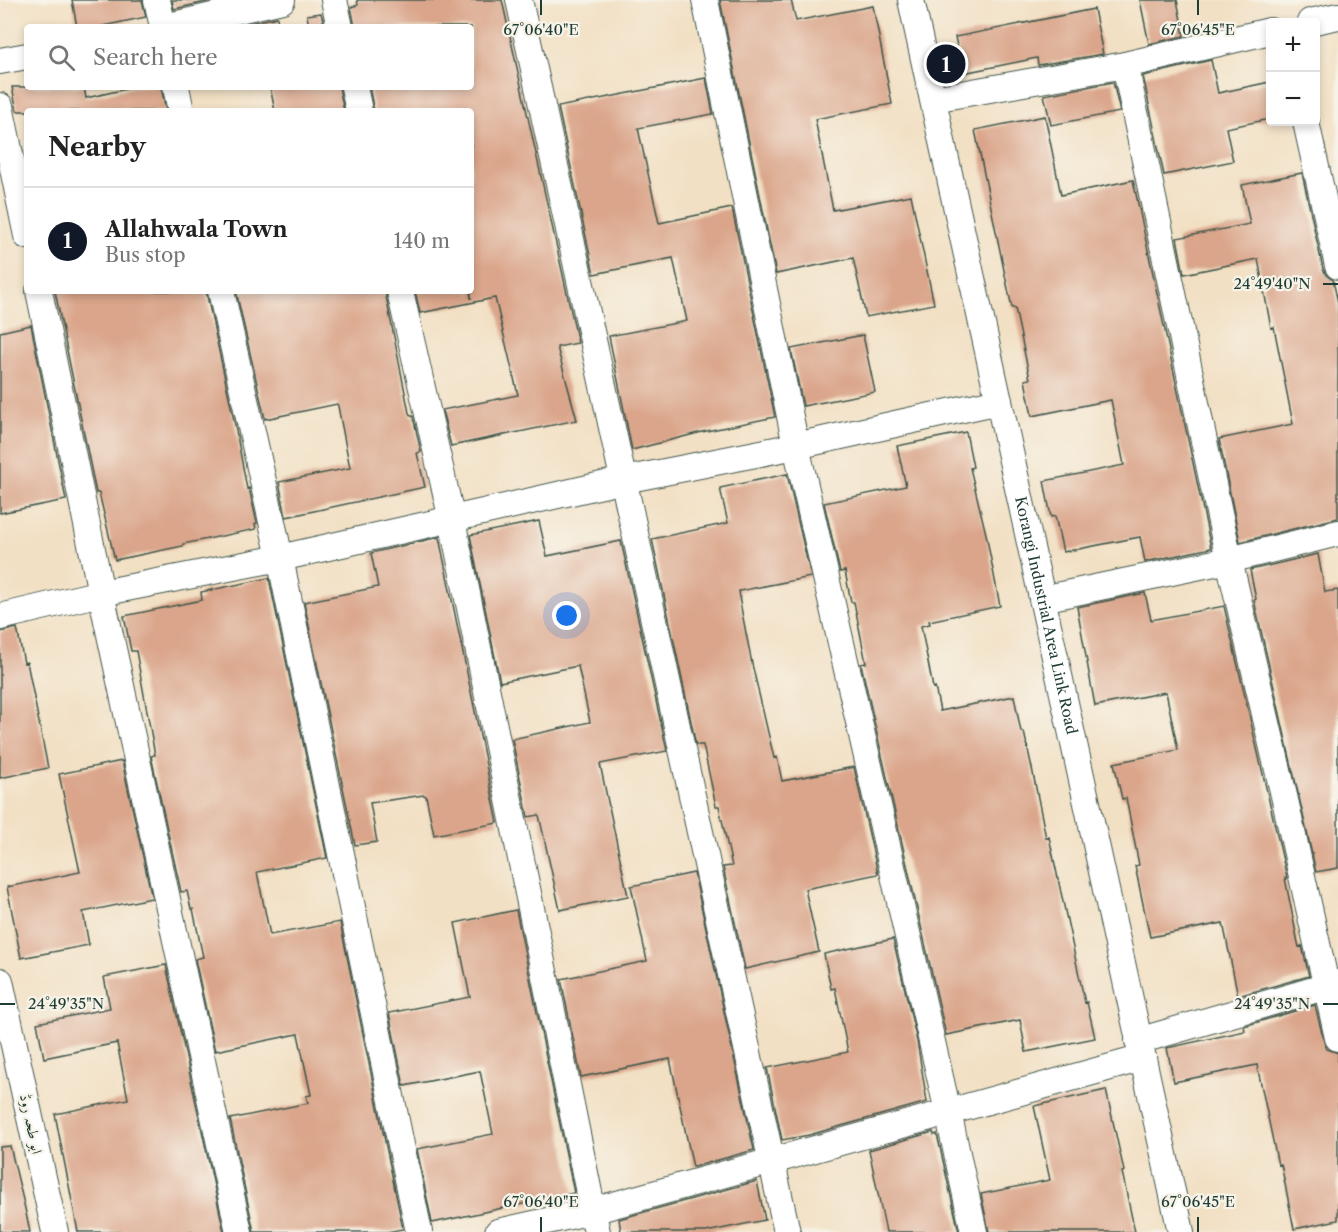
<!DOCTYPE html>
<html lang="en">
<head>
<meta charset="utf-8">
<style>
  :root { --surface:#fff; --page:#f6f6f6; --text:#222; --muted:#767676; --line:#e0e0e0; --accent:#111827 }
  body { margin:0; font-family:"Libre Caslon Text",Amiri,serif; background:var(--page); color:var(--text) }
  .controls { position:absolute; right:18px; top:18px; display:grid; overflow:hidden; border-radius:6px; box-shadow:0 3px 9px #0003 }
  .controls button { width:54px; height:54px; display:grid; place-items:center; padding:0; border:0; border-bottom:2px solid var(--line); background:var(--surface); color:var(--text); font:30px sans-serif }
  .you { position:absolute; left:567px; top:616px; width:21px; height:21px; margin:-15px; border:4px solid #fff; border-radius:50%; background:#1a73e8; box-shadow:0 0 0 9px #1a73e833 }
  .badge { display:grid; place-items:center; width:39px; height:39px; border-radius:50%; background:var(--accent); color:#fff; font-size:20px; font-weight:700 }
  .pin { position:absolute; translate:-50% -50%; border:3px solid #fff; box-shadow:0 2px 6px #0006 }
  .list { margin:0; padding:0; list-style:none }
  h2 { display:flex; justify-content:space-between; align-items:center; height:78px; margin:0; padding:0 24px; font-size:26px }
  h2 small { font-size:20px; font-weight:400; color:var(--muted) }
  .list li { display:grid; grid-template-columns:39px 1fr auto; gap:18px; align-items:center; box-sizing:border-box; height:108px; padding:0 24px; border-top:2px solid var(--line) }
  .list b { display:block; font-size:22px; white-space:nowrap }
  .list p { margin:0; font-size:20px; white-space:nowrap; color:var(--muted) }
  .list em { font-size:20px; font-style:normal; color:var(--muted) }
  .icon { flex:none; width:33px; height:33px; fill:none; stroke:currentColor; stroke-width:2; stroke-linecap:round; stroke-linejoin:round }
  .map { position:relative; flex:none; width:1338px; height:1232px; overflow:hidden }
  .search { position:absolute; background:var(--surface); box-shadow:0 3px 9px #0003; left:24px; top:24px; width:450px; height:66px; display:flex; align-items:center; gap:15px; box-sizing:border-box; padding:0 21px; border-radius:6px; color:var(--muted); font-size:22px }
  .panel { position:absolute; background:var(--surface); box-shadow:0 3px 9px #0003; left:24px; top:108px; width:450px; height:186px; border-radius:6px }
  .map>svg:first-child { display:block }
  .building { fill:#daa58a }
  .lines { fill:none; stroke-linecap:round; stroke-linejoin:round }
  .street-casing { stroke:#3f554a; stroke-width:28 }
  .street { stroke:#fff; stroke-width:26 }
  .ticks { fill:none; stroke:#1f3d34; stroke-width:2 }
  .labels { text-anchor:middle; stroke-width:4.5; stroke-linejoin:round; paint-order:stroke }
  .street-label { font-size:15px; fill:#1f3d34; stroke:#f7f3e8 }
  .ticks-label { font-size:15px; text-anchor:middle; fill:#1f3d34; stroke:#f7f3e8; stroke-width:4.5; stroke-linejoin:round; paint-order:stroke }
</style>
</head>
<body>
<div class="map">
<svg width="1338" height="1232" viewBox="0 0 1338 1232">
  <rect width="100%" height="100%" fill="#f7f3e8"/>
  <filter id="ink" filterUnits="userSpaceOnUse"><feTurbulence type="fractalNoise" baseFrequency=".0167" numOctaves="2"/><feDisplacementMap in="SourceGraphic" scale="12" xChannelSelector="R" yChannelSelector="G"/><feConvolveMatrix kernelMatrix="1 2 1 2 8 2 1 2 1" color-interpolation-filters="sRGB"/></filter>
  <filter id="wash" filterUnits="userSpaceOnUse"><feTurbulence type="fractalNoise" baseFrequency=".008" numOctaves="4" result="noise"/><feDisplacementMap in="SourceGraphic" scale="24" xChannelSelector="R" yChannelSelector="G"/><feGaussianBlur stdDeviation="1.35" result="paint"/><feColorMatrix in="noise" values="0 0 0 0 0 0 0 0 0 0 0 0 0 0 0 0 0 1.4 0 .05"/><feComposite in="paint" operator="in"/></filter>
  <g filter="url(#wash)">
    <rect width="100%" height="100%" fill="#f2e0c4"/>
    <g id="blocks">
      <path class="building" d="M72,0H142L146,17L98,27H77Z
        M172,0H215L174,9Z
        M357,0H502L578,343L557,347L577,420L451,446L442,410L518,395L495,298L420,313L415,291H470L471,299V111H374L369,87H471V27H355L351,7L358,5Z
        M720,0H791L796,21L873,6L892,104L815,119L833,210L911,195L934,304L866,317L853,258L776,274Z
        M1140,0H1177L1184,36L1149,44Z
        M1094,9L1103,54L1038,65L1037,58L963,73L955,37Z
        M321,13L325,27H309L307,15Z
        M277,17L278,27H232Z
        M1211,60L1218,93L1270,82V119L1226,128L1233,161L1164,175L1143,76Z
        M706,78L713,114L638,128L659,223L732,208L775,417L702,432L632,450L609,336L687,321L673,258L594,274L558,107Z
        M1113,82L1120,112L1051,125L1044,95Z
        M12,87H84L86,98L135,87H161L166,111H17Z
        M270,87H339L344,111H275Z
        M1045,116L1061,195L1133,180L1211,548L1145,562L1140,537L1063,552L1055,516L1051,517L1044,481L1124,465L1111,400L1032,416L1025,380L1030,379L1015,308H1012L1005,275L975,130Z
        M1302,173L1323,269L1327,276L1333,280L1338,303V518L1240,542L1219,439L1293,424L1274,327L1271,328L1258,259L1184,274L1177,238L1250,224L1242,185Z
        M55,291H206L235,425L247,489L249,488L257,523L255,524L256,529L183,544V546L115,560L99,493H96Z
        M236,291H385L409,413L411,416H413L421,452L417,453L425,487L286,517L279,482L350,468L338,406L337,404L265,419Z
        M31,325L66,500L0,513V332Z
        M863,335L875,392L803,406L791,349Z
        M966,432L973,467L970,468L986,534L1000,606L929,621L930,624L921,626L933,688L935,687L940,711L1014,696L1021,732H1024L1032,768L1046,838L1049,837L1085,1003L1087,1002L1095,1038L1026,1052L1020,1020L946,1035L861,664L866,663L854,602H851L845,571L840,572L824,503L906,486L897,446Z
        M787,474L811,577L739,591L740,597H739L752,664L774,758L777,757L782,781L854,767L878,874L805,889L819,952L745,969L723,867L732,866L719,806H716L703,745H696L652,539L728,523L720,488Z
        M539,521L547,556L621,541L667,751L600,764L628,896L560,910L539,815L528,817L512,739L590,722L578,666L500,682L470,535Z
        M439,537L498,823L434,835L426,796L424,795L370,803L377,842L355,845L304,602L378,587L371,553Z
        M1318,554L1325,592L1338,590V868L1316,872L1254,600L1256,599L1250,570Z
        M269,578L327,858L257,872L270,935L340,922L403,1229L387,1232H254L230,1119L308,1103L306,1096L311,1095L298,1034L215,1051L195,959L203,957L193,909H191L187,891L181,892L151,756L155,755L136,651H131L124,616L202,600L201,592Z
        M1145,593L1151,620L1224,606L1287,878H1285L1298,943L1299,947L1302,946L1309,976L1238,996L1223,923L1150,937L1135,866L1139,865L1126,798L1122,799L1114,763L1178,750L1166,692L1095,706L1077,607Z
        M17,628L24,663L27,662L48,768L0,778V632Z
        M122,761L152,898L83,912L89,945L21,958L7,887L80,872L59,774Z
        M694,873L754,1150L693,1167L670,1059L581,1077L561,979L647,961L631,886Z
        M516,910L574,1193L432,1223L417,1149L493,1134L480,1071L404,1086L389,1013L470,997L455,923Z
        M893,939L917,1041L927,1102L809,1135L782,1140L767,1068L848,1052L835,988L831,989L824,954Z
        M166,965L224,1232H78L55,1114L128,1099L117,1043L44,1058L37,1023L110,1008L104,977Z
        M1315,1005L1324,1042L1327,1049L1338,1053V1220L1294,1229L1281,1164L1278,1165L1257,1065L1174,1082L1167,1048L1245,1031L1244,1026Z
        M1106,1090L1124,1171L1122,1172L1135,1232H989L981,1194L1050,1180L1034,1106Z
        M933,1132L934,1135L937,1134L959,1232H886L869,1150Z
        M10,1146L24,1204L30,1232H0V1147Z
        M757,1181L765,1220L706,1232H621L619,1219Z"/>
    </g>
  </g>
  <g filter="url(#ink)">
    <use href="#blocks" fill-opacity="0" stroke="#3f554a" stroke-width="1.5"/>
    <g class="lines">
      <g class="street-casing">
        <g id="street">
          <path d="M157,0L163,27"/>
          <path d="M334,0L340,27"/>
          <path d="M519,0L787,1232"/>
          <path d="M705,0L796,446L948,1112L974,1232"/>
          <path id="s1" d="M911,0L1181,1232"/>
          <path d="M1310,22L1338,16"/>
          <path d="M165,27L282,0"/>
          <path d="M0,61L27,56"/>
          <path d="M1125,65L1229,560L1285,800L1338,1038"/>
          <path d="M176,87L181,111"/>
          <path d="M354,87L359,111"/>
          <path d="M933,99L1125,65L1270,31"/>
          <path d="M0,106L27,236"/>
          <path d="M1306,122L1338,266"/>
          <path d="M39,291L101,593L239,1232"/>
          <path d="M221,291L280,558L419,1232"/>
          <path d="M400,291L452,520L597,1232"/>
          <path d="M1042,599L1229,560L1338,533"/>
          <path d="M0,617L101,593L280,558L624,480L796,446L999,401"/>
          <path d="M0,981L55,1232"/>
          <path d="M1138,1041L1338,983"/>
          <path d="M498,1232L592,1211L1143,1058"/>
        </g>
      </g>
      <use href="#street" class="street"/>
    </g>
  </g>
  <path class="ticks" d="M541,0V15M1198,0V15M1323,284H1338M0,1004H15M1323,1004H1338M541,1217V1232M1198,1217V1232"/>
  <g class="labels">
    <g class="street-label">
      <text dy="5" stroke="none"><textPath href="#s1" startOffset="630">Korangi Industrial Area Link Road</textPath></text>
      <text transform="translate(31 1124) rotate(78)" y="5">ابو طحہ روڈ</text>
    </g>
  </g>
  <g class="ticks-label">
    <text x="541" y="35">67°06'40"E</text>
    <text x="1198" y="35">67°06'45"E</text>
    <text x="1272" y="289">24°49'40"N</text>
    <text x="66" y="1009">24°49'35"N</text>
    <text x="1272" y="1009">24°49'35"N</text>
    <text x="541" y="1207">67°06'40"E</text>
    <text x="1198" y="1207">67°06'45"E</text>
  </g>
</svg>
<div class="controls">
<button>+</button>
<button>−</button>
</div>
<div class="you"></div>
<div class="pin badge" style="left:946px;top:64px">1</div>
<div class="search"><svg class="icon" aria-label="search" viewBox="0 0 24 24"><circle cx="10" cy="10" r="6"/><path d="M15 15l6 6"/></svg>Search here</div>
<section class="panel">
<h2>Nearby<small></small></h2>
<ul class="list">
<li><span class="badge">1</span><div><b>Allahwala Town</b><p>Bus stop</p></div><em>140 m</em></li>
</ul>
</section>
</div>
</body>
</html>
